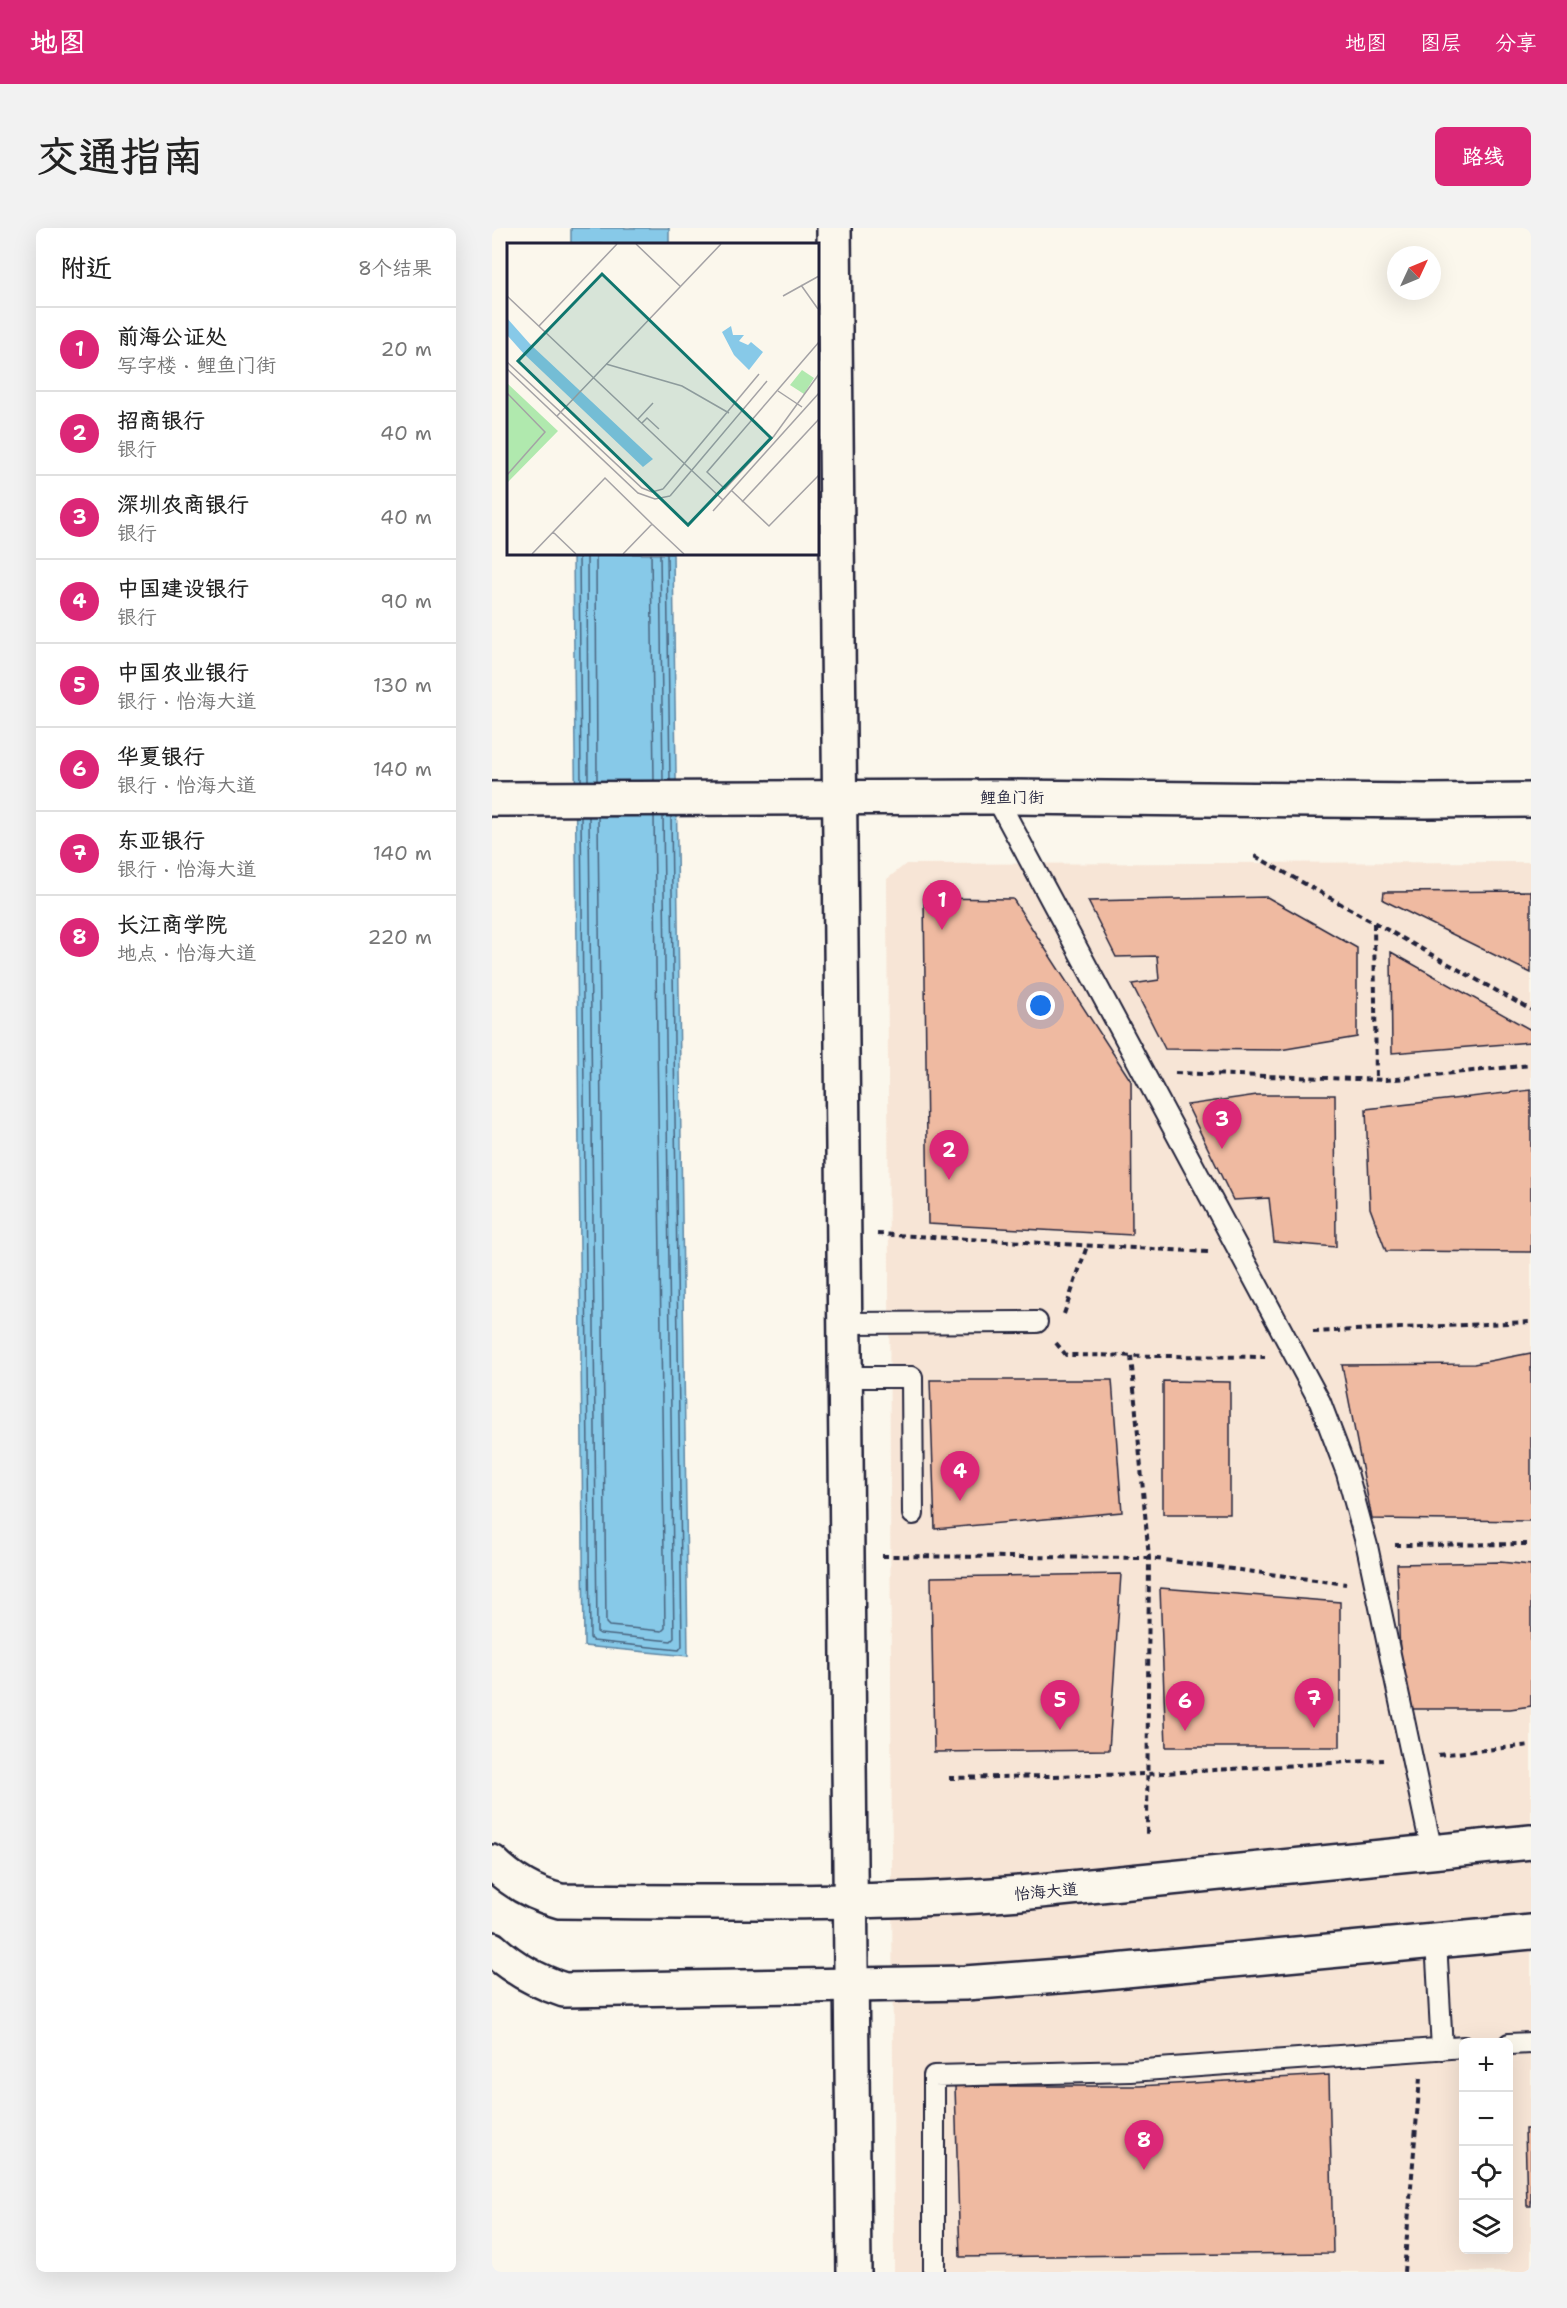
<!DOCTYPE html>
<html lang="zh">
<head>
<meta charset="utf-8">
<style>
  :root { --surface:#fff; --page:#f2f2f2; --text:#222; --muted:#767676; --line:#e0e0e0; --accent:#db2777 }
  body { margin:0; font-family:"Shantell Sans","LXGW WenKai TC",sans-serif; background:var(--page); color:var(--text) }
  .controls { position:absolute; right:18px; bottom:18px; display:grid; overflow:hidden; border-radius:9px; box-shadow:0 6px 24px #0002 }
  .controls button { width:54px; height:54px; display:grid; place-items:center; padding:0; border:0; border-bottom:2px solid var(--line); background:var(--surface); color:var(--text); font:30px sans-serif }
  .compass { position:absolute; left:895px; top:18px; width:54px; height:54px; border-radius:50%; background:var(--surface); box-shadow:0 6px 24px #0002; rotate:46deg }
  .you { position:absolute; left:549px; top:778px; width:21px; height:21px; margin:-15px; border:4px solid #fff; border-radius:50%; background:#1a73e8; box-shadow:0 0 0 9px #1a73e833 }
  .badge { display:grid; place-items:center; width:39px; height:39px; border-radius:50%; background:var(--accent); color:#fff; font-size:20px; font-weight:700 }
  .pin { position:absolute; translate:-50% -50px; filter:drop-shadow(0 2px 3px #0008) }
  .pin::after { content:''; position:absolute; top:32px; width:21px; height:18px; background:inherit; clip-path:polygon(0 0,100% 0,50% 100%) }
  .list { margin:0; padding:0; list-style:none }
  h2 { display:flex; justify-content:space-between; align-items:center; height:78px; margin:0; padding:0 24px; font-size:26px }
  h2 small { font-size:20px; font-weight:400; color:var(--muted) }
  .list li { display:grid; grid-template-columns:39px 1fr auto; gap:18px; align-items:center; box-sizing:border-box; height:84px; padding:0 24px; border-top:2px solid var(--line) }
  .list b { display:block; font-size:22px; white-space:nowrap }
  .list p { margin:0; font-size:20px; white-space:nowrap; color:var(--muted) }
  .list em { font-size:20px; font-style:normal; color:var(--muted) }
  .icon { flex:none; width:33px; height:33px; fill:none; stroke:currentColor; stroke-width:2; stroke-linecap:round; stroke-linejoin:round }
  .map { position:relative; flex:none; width:1039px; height:2044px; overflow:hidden; border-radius:9px }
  header { display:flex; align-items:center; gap:36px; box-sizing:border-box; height:84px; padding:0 30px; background:var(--accent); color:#fff }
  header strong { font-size:28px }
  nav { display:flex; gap:33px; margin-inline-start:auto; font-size:21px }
  .intro { display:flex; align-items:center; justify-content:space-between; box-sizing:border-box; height:144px; padding:0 36px }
  h1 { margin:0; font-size:42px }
  .button { padding:15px 27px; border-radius:9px; background:var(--accent); color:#fff; font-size:21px; font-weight:700 }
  main { display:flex; gap:36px; padding:0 36px }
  aside { flex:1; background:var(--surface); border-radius:9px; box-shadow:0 6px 24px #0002 }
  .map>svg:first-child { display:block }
  .built { fill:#f7e5d6; fill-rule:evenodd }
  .water { fill:#87c9e8; stroke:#5f86a3; stroke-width:1.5 }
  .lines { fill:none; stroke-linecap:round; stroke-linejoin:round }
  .shore { stroke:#4a6580; stroke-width:1.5 }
  .building { fill:#efbaa1; stroke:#22223b; stroke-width:1.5 }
  .lane-casing { stroke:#22223b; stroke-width:24 }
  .street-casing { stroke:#22223b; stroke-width:38 }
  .secondary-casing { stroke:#22223b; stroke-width:38 }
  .path { stroke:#22223b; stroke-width:4; stroke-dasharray:6 4.5; stroke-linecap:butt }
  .lane { stroke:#fbf7ec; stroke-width:20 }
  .street { stroke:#fbf7ec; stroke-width:33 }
  .secondary { stroke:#fbf7ec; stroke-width:33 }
  .labels { text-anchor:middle; stroke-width:4.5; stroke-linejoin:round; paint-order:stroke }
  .street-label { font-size:16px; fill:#22223b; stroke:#fbf7ec }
  .inset-road { fill:none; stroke:#a4a2a5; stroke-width:1.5 }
  .view { fill:#0f766e; fill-opacity:0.15; stroke:#0f766e; stroke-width:3 }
  .inset-edge { fill:none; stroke:#22223b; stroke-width:3 }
</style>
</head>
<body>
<header>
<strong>地图</strong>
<nav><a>地图</a><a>图层</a><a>分享</a></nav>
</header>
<div class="intro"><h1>交通指南</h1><a class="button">路线</a></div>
<main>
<aside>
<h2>附近<small>8个结果</small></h2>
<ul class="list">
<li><span class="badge">1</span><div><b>前海公证处</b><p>写字楼 · 鲤鱼门街</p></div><em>20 m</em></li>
<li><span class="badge">2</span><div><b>招商银行</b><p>银行</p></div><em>40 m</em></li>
<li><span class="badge">3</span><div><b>深圳农商银行</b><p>银行</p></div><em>40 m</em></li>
<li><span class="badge">4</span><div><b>中国建设银行</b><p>银行</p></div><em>90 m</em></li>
<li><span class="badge">5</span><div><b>中国农业银行</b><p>银行 · 怡海大道</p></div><em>130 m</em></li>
<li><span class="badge">6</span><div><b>华夏银行</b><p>银行 · 怡海大道</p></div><em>140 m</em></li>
<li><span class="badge">7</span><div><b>东亚银行</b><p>银行 · 怡海大道</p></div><em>140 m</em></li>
<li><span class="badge">8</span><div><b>长江商学院</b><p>地点 · 怡海大道</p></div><em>220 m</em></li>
</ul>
</aside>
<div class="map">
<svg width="1039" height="2044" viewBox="0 0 1039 2044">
  <rect width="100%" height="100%" fill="#fbf7ec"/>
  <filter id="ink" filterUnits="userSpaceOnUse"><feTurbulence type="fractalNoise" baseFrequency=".0167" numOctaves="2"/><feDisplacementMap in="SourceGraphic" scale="12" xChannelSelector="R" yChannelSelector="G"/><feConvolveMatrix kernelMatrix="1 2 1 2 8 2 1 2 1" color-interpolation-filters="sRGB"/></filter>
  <g filter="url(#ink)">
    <path class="built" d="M1039,634V2044H402L395,651L414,636ZM972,1814H1017V2022H972Z"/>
    <path class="water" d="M79,0H177V16H79Z
      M81,326H181L196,1428L92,1418Z"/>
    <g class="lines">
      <path class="shore" d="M87,326L89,553
        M95,326L96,553
        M104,326L105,553
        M159,326L162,552
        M168,326L171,552
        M175,326L178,552
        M89,589L98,1410L101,1413L187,1422L190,1418L179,588
        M97,589L105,1404L108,1406L179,1413L182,1410L171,588
        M106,589L114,1395L117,1398L170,1403L173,1400L162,588"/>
    </g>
    <path class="building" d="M1039,663V745L891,672L892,664Z
      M775,669L865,720V809L788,822L673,821L640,756L667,752L665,728L624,729L596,673Z
      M432,670L521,671L639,853L640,1007L436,996Z
      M899,724L1039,802V814L900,825Z
      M1039,862V1024L894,1023L878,980L874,881Z
      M765,867H843L844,1019L782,1014L777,970L741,972L695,877Z
      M1039,1125V1293L880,1291L850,1137L982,1136Z
      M438,1152H620L630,1284L443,1301Z
      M671,1153L738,1154V1286H671Z
      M1008,1334L1039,1337V1478L1018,1481H917L908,1431L905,1336Z
      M629,1346L617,1522L442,1524L439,1349Z
      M668,1360L848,1374V1519H674Z
      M837,1847L841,2025L468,2029L463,1858H647Z
      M1033,1901H1039V1978H1035Z"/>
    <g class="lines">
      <g class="lane-casing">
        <path id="lane" d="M504,569L828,1174L855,1245L875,1318L940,1624
          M353,1095L545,1094
          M354,1149H420L421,1286
          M944,1713L950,1821
          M1017,1816L1039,1815
          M442,2044V1848L639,1843L972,1819"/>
      </g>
      <g class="street-casing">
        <path id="street" d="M342,0L362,2044"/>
      </g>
      <g class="secondary-casing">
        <path id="secondary" d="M0,571L504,569L934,573L1039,572
          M0,1634C20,1654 41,1666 68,1673C221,1674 374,1677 528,1665L1039,1614
          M0,1721C22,1741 44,1753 72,1762L473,1755L580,1747L1039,1704"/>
      </g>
      <path class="path" d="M763,628L1039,782
        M882,695L884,852
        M683,845L894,852L1039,837
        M385,1006L716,1024
        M572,1086L595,1018
        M821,1104L1039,1094
        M564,1115L574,1127L773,1129
        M639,1128L657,1330L655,1607
        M903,1317L1039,1316
        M390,1328L657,1330L854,1356
        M946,1527L1039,1517
        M457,1550L656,1546L891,1532
        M912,2044L928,1850"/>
      <use href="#lane" class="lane"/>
      <use href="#street" class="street"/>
      <use href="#secondary" class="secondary"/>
    </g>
  </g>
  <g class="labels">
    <g class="street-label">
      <text x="520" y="575">鲤鱼门街</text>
      <text transform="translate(554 1663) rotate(-5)" y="6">怡海大道</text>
    </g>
  </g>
  <g transform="translate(15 15)">
    <rect width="312" height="312" fill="#fbf7ec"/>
    <path d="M295,127L307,135L297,151L283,142ZM0,140L51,188L0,240Z" fill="#b0e9ae"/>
    <path d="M0,75L23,101L146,216L136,224L17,111L0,92ZM224,83L226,92H237L232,98L241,102L244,99L256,109L242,127L227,112L215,89Z" fill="#87c9e8"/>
    <path class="inset-road" d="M129,1L174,44M294,42L311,66M0,53L216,257M276,53L312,33M32,83L110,1M312,99L200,229L218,246L267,193L312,131M0,119L135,245L145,249L156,246M99,121L175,143L222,170M0,126L131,250L148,256L163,253M271,148L295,164M0,150L38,189L0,232M50,173L214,1M131,176L146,160M135,180L140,175L152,186M156,246L252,131M225,248L262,283L312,232M163,253L260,138M235,259L312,176M206,268L312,150M46,289L69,311M25,311L98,235L145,281M116,311L145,281L177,311"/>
    <path class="view" d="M95,31L264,195L181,282L11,118Z"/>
    <rect width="312" height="312" class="inset-edge"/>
  </g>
</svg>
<div class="controls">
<button>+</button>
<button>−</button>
<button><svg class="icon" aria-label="locate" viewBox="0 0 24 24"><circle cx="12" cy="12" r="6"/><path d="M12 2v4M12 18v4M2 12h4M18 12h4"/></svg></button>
<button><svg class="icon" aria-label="layers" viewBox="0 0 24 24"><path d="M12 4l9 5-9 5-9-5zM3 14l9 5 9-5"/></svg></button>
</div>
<svg class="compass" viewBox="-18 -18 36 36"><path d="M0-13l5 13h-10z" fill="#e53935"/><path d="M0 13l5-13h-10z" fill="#767676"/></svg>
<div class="you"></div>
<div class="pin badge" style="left:450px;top:702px">1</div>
<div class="pin badge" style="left:457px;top:952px">2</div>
<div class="pin badge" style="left:730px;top:921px">3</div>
<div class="pin badge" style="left:468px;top:1273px">4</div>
<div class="pin badge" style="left:568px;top:1502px">5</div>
<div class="pin badge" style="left:693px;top:1503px">6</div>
<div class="pin badge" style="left:822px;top:1500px">7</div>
<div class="pin badge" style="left:652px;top:1942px">8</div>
</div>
</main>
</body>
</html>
